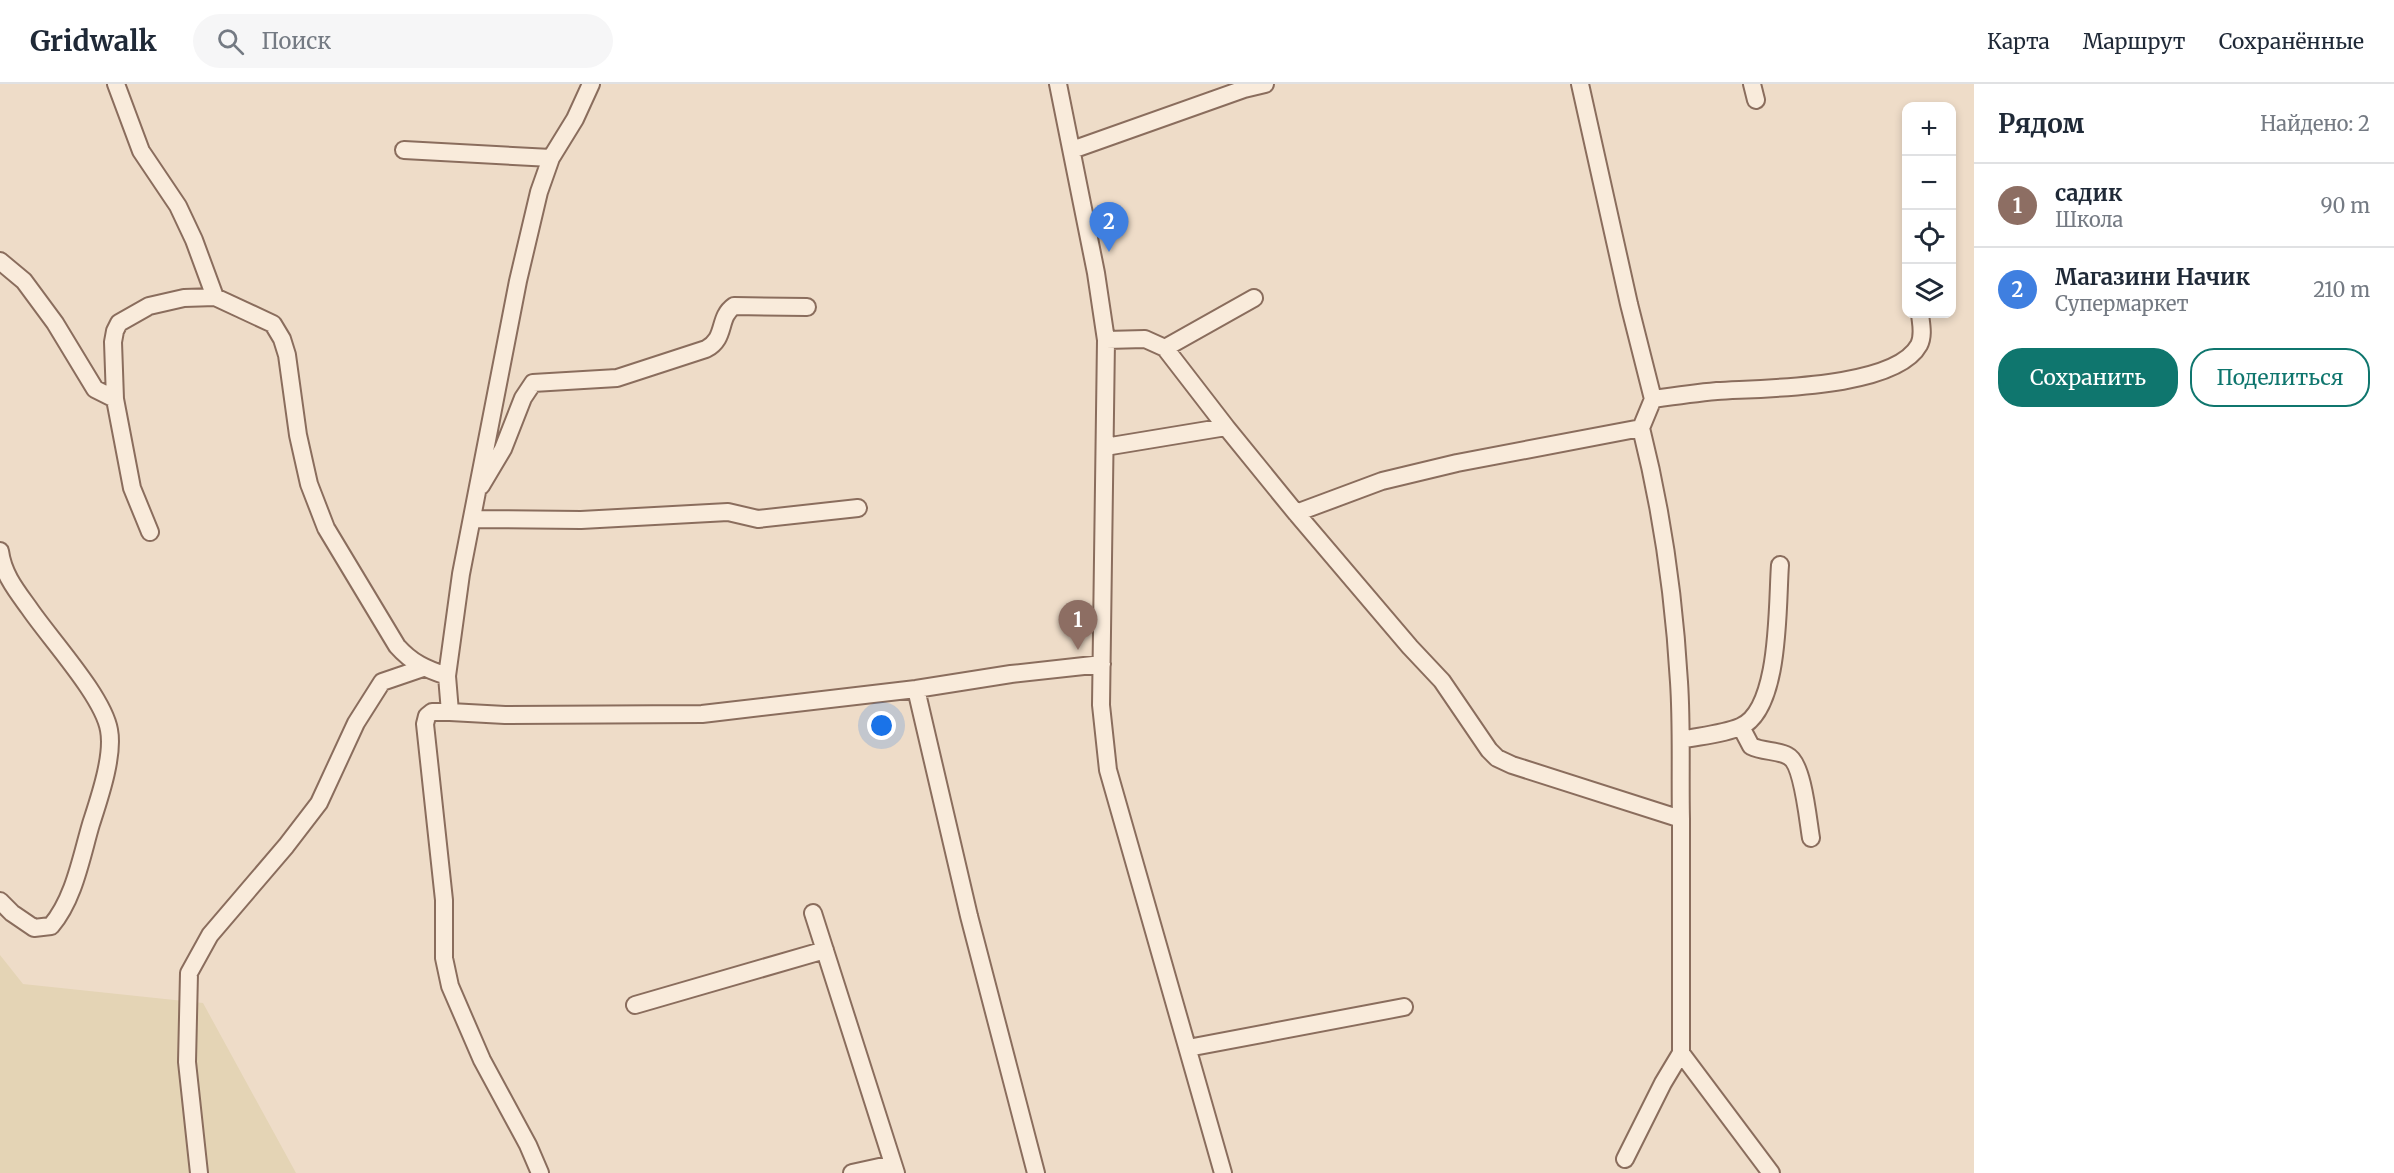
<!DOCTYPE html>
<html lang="ru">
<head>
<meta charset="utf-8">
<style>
  :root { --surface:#fff; --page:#f6f6f7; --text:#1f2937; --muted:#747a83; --line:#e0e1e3; --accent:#0f766e }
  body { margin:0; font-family:Merriweather,serif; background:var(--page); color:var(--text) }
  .controls { position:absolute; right:18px; top:18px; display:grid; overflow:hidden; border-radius:12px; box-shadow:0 3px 9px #0003 }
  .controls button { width:54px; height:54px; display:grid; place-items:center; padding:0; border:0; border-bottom:2px solid var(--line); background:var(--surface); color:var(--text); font:30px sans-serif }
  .you { position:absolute; left:882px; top:642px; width:21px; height:21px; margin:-15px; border:4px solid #fff; border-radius:50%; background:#1a73e8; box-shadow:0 0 0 9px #1a73e833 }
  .badge { display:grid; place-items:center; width:39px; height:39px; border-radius:50%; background:var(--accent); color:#fff; font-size:20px; font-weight:700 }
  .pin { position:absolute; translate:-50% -50px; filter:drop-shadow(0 2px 3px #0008) }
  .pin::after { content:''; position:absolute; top:32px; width:21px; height:18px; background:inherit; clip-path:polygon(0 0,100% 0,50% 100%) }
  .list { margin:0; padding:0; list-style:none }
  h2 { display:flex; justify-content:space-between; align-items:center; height:78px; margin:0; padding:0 24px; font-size:26px }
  h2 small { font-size:20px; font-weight:400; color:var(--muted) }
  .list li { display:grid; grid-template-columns:39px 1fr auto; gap:18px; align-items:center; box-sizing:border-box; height:84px; padding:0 24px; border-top:2px solid var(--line) }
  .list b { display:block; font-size:22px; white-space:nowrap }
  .list p { margin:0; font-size:20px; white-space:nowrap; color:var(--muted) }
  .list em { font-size:20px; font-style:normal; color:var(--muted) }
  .actions { display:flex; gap:12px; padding:18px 24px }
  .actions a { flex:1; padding:14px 0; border:2px solid var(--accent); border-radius:24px; text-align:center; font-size:21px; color:var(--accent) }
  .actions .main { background:var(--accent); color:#fff }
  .icon { flex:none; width:33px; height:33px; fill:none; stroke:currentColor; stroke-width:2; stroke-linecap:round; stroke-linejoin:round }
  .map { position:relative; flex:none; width:1974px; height:1089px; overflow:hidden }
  header { display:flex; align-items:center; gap:36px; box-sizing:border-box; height:84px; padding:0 30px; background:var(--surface); border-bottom:2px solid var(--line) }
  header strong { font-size:28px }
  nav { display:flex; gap:33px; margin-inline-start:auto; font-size:21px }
  .search { width:420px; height:54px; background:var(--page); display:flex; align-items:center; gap:15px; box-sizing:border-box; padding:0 21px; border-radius:33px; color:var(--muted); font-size:22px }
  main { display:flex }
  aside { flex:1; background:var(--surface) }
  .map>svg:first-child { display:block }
  .farmland { fill:#e4d4b5 }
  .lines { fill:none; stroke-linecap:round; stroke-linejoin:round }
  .minor-casing { stroke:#8a6d5d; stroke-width:20 }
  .minor { stroke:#f9ebdb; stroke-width:16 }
</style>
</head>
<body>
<header>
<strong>Gridwalk</strong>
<div class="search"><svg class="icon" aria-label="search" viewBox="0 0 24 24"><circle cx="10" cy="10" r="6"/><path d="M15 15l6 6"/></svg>Поиск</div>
<nav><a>Карта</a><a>Маршрут</a><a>Сохранённые</a></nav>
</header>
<main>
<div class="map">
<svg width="1974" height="1089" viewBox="0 0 1974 1089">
  <rect width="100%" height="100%" fill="#eedcc8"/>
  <path class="farmland" d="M0,871L23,900L203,919L296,1089H0Z"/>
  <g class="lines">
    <g class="minor-casing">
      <path id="minor" d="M116,0L141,67L178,122L194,156L215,213
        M1058,0L1096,189L1106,256L1101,621L1108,686L1223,1089
        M1580,0L1629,220L1653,315
        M1752,0L1756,16
        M404,66L551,74
        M1072,66L1244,5L1265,0
        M0,177L24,197L55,239L95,305L115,315
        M1106,256L1145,255L1165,264L1226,343
        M1165,264L1254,214
        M1641,344C1662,427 1674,512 1679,598C1682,643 1680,689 1681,735
        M1105,363L1226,343L1296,429L1410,563L1442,597L1489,666L1497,674L1512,681L1681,735V969L1771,1089
        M481,402L503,365L523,314L533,299L617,294L706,265C727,254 717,234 734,222L807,223
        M1296,429L1382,397L1457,379L1641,344L1653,315C1674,312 1696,309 1717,307C1762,304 1895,305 1919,261C1924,251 1921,240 1920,230
        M472,435L581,436L728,428L758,435L858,424
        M150,448L132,404L115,315L113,258L115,247L119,239L149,222L184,214L215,213L273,240L282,255L287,271L298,351L309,400L326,444L397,562C412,579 426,585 447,592
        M0,467C3,490 16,506 29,524C50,555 103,612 109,646C114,672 99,715 91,740C81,774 74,815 51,842L34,844L12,829L0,817
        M916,605L969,832L1036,1089
        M450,628L447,592L461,490L518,197L539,108L551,74L575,35L591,0
        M1741,643L1751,662C1763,668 1777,666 1788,672C1803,679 1808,737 1811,754
        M1681,656C1700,652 1723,650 1740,643C1781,626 1777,519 1780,481
        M813,829L896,1089
        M635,921L825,866
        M1188,964L1404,923
        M1625,1075L1663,999L1681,969
        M199,1089L187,978L189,889L210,851L286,762L319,719L356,639L382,598L423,584
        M540,1089L528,1061L482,976L450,902L444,874V816L425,640L427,632L432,628H450L505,631L702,630L916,605L1011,590L1102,580
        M852,1089L893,1080"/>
    </g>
    <use href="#minor" class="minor"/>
  </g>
</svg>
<div class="controls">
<button>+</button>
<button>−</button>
<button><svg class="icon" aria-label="locate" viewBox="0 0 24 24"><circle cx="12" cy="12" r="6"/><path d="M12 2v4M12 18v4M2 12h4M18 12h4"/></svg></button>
<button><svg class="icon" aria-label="layers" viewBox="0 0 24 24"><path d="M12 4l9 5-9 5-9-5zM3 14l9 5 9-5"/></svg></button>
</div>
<div class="you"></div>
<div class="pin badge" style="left:1078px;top:566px;background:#8d6e63">1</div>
<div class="pin badge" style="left:1109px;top:168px;background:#3f7fe0">2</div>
</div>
<aside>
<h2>Рядом<small>Найдено: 2</small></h2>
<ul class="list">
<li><span class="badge" style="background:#8d6e63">1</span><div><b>садик</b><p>Школа</p></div><em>90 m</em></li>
<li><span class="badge" style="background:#3f7fe0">2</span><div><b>Магазини Начик</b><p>Супермаркет</p></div><em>210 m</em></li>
</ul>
<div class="actions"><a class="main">Сохранить</a><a>Поделиться</a></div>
</aside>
</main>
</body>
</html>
